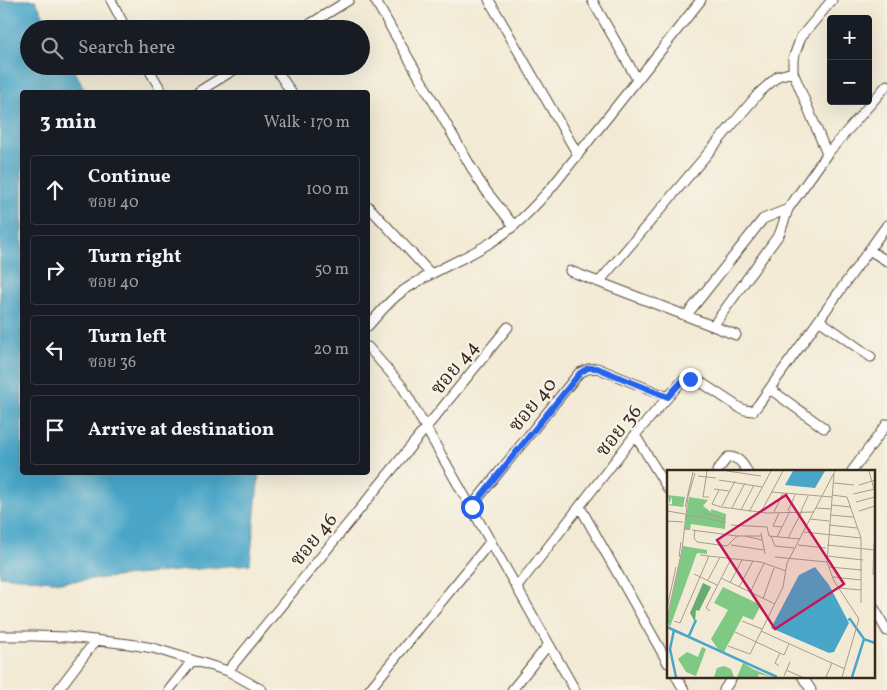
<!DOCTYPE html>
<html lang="en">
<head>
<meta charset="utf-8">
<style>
  :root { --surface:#171b24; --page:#20242c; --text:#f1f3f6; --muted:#9ea1a6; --line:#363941 }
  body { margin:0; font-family:Vollkorn,"Noto Serif Thai",serif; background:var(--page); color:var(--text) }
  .controls { position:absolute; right:15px; top:15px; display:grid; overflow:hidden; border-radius:5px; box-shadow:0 5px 20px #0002 }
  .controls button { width:45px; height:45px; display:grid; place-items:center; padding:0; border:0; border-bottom:1px solid var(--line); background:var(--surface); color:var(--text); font:25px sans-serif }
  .stop { position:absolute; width:15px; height:15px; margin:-11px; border:4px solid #2563eb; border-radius:50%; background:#fff }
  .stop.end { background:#2563eb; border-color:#fff; box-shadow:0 1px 5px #0008 }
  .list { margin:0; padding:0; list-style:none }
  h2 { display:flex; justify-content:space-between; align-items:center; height:65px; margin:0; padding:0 20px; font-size:21px }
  h2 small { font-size:16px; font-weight:400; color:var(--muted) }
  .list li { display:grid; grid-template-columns:32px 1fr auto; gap:15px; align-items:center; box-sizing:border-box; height:70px; margin:0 10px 10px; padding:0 10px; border:1px solid var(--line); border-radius:5px }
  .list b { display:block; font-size:19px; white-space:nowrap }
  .list p { margin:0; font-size:16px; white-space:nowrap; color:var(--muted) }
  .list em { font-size:16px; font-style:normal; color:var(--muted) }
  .icon { flex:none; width:28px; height:28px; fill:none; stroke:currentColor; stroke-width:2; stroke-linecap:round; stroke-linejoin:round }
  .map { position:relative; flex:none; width:887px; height:690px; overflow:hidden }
  .search { position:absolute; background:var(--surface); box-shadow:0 5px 20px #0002; left:20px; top:20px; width:350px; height:55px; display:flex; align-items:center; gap:12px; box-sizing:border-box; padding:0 18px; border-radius:28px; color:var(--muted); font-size:19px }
  .panel { position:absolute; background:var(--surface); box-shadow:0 5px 20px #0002; left:20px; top:90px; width:350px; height:385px; border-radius:5px }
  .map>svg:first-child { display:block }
  .water { fill:#4aa6c8; stroke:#426873 }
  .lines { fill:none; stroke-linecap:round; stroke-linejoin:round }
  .minor-casing { stroke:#564739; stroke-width:11 }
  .minor { stroke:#fff; stroke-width:9 }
  .route { stroke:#2563eb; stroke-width:6 }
  .labels { text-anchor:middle; stroke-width:4.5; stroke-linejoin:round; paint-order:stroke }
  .street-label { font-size:20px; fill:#3b2a1e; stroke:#f7f3e8 }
  .inset-river { fill:none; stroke:#4aa6c8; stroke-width:2.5 }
  .inset-road { fill:none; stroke:#a99d8b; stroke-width:1 }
  .view { fill:#c2185b; fill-opacity:0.15; stroke:#c2185b; stroke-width:2.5 }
  .inset-edge { fill:none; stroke:#3b2a1e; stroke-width:2.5 }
</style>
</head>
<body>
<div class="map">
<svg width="887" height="690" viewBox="0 0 887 690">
  <rect width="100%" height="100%" fill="#f7f3e8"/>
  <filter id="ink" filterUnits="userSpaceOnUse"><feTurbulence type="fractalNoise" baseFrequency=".02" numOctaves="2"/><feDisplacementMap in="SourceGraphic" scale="10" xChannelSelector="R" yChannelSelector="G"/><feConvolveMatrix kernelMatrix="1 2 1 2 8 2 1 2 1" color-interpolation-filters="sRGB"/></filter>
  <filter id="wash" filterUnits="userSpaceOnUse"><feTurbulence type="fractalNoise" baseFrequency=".0096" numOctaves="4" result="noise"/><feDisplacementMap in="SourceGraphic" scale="20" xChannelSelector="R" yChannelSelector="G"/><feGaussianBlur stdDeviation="1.12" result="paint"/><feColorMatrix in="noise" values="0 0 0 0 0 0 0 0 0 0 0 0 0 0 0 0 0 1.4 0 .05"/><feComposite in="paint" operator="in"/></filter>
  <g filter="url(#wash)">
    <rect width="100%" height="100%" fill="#f2ead4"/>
    <path class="water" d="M0,0H35L51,29H29V66H72L86,92H22V472L259,473L250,564L62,582L0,576Z"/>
  </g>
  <g filter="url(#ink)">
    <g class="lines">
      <g class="minor-casing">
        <path id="minor" d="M111,0L126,29
          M375,0L478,179L487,192L514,226
          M489,0L578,155
          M592,0L637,79
          M302,29L349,0
          M147,66L162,92
          M274,66L291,92
          M198,92L240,66
          M827,154L887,85
          M368,206L431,274
          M869,250L887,261
          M570,271L736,335
          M599,282L759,93L778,76L793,72
          M686,316L763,219L788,209
          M819,320L871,357
          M368,326C379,314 389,300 403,291C431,271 464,260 493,241C516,227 534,207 552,187L701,0
          M713,326L780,233L788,209L827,154L793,72V59L801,37L832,0
          M368,347L402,386L575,690
          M770,389L824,428
          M635,435L668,489
          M717,471L728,457C739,457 742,463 747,471
          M852,471L887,424
          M471,507L579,373L588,369L597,368L668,397
          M580,507L668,663
          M517,587L635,435L682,381L690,379L699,381L740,408L745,410L753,411L758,405L887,225
          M873,606L887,631
          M0,636H33L68,637L129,644L153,648L228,671L262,690
          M228,671L508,327
          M676,676L684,690
          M802,676L811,690
          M58,690L96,640
          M169,690L192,661
          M369,690L491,541
          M512,690L549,644
          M724,690L733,676"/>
      </g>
      <use href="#minor" class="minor"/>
    </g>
  </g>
  <g class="lines" filter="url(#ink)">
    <path class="route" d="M472,507L580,373L588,368H597L668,397L682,381L690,379"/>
  </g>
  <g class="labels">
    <g class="street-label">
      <text transform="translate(454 367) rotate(-51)" y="7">ซอย 44</text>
      <text transform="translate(532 404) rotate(-51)" y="7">ซอย 40</text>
      <text transform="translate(618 430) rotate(-51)" y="7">ซอย 36</text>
      <text transform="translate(313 539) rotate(-51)" y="7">ซอย 46</text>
    </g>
  </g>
  <g transform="translate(667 470)">
    <rect width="208" height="208" fill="#f2ead4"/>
    <path d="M0,25L18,27L16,37L0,35L5,34V27L2,34V26L0,33ZM22,27L41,30L36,36L44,42V39L59,44L58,59L24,54L23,60H17ZM16,76L40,80V84L30,83L3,157L0,150ZM56,117L94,135L86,150L76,146L57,182L51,179L44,169L61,140L47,133ZM35,177L39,179L29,206L19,202L11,189L20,182L31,187ZM76,193L86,199L105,207L92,204L91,207H70ZM57,196L64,199L67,207H47L50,198Z" fill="#7fc985"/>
    <path d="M36,113L44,117L32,141L29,140L28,152L23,143Z" fill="#67ad72"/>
    <path d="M126,1H158L148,18L118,15ZM148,97L162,115L182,153L167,182L162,183L104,158L132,105Z" fill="#4aa6c8"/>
    <path class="inset-river" d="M181,150L183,149L197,169M0,157L110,207M7,160L3,179L9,207M21,168L29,150M185,207L197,169L208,173"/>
    <path class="inset-road" d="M40,1L36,27H42M60,1L94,6M202,1L207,19M167,4L160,92L167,111L192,149L175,207M31,6L49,8M52,10L95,17M166,13L187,15M192,15L208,10M47,19L62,21M52,20L45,34L54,37L100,43L147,42M104,22L165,27M186,24L208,19M165,25L180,27L194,68V133M189,32L208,27M164,35L184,37M55,36L68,11M18,37L26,2M65,38L78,13M149,38L164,39M74,40L87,15M0,41L18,44M121,41L128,25M134,41L141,26M192,41L208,36M82,42L104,1M94,42L116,1M107,42L116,23M112,43L106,56L115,57M18,45L35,47L38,43L58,49M163,45L186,47M35,47L59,53M143,49L162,51M0,51L16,52M64,55L100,57L102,66L133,69M162,55L190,58M25,60L70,66M28,60L27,68L30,72L60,76L70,66H94M137,62L194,68M94,63L98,84M78,66L95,70M104,66L108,76L127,78M110,67L123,41M121,68L135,41M64,75L97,80M131,75L159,78M160,75L208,80M33,85L94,92L119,101M160,86L196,90M12,87L14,72M108,87L160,92M162,97L195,100M27,104L50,115M206,105L207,73M166,107L194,110M54,108L108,134M41,110L53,87M63,113L75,90M72,117L86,91M172,118L194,120M83,123L97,93M96,129L107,98M0,138L9,97M43,141L39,138L64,89M0,148L15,80L21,27L28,3M7,151L13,153L42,86M75,151L95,159M94,161L178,199M68,162L117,185L122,174M61,176L83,184L116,117L120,93L168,1M112,196L108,193L113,183M119,200L135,207M117,206L123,192M159,207L165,193"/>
    <path class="view" d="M119,25L177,114L108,159L50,70Z"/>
    <rect width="208" height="208" class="inset-edge"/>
  </g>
</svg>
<div class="controls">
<button>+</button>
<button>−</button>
</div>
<div class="stop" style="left:472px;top:507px"></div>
<div class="stop end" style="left:690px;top:379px"></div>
<div class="search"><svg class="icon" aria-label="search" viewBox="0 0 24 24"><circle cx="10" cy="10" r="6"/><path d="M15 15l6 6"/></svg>Search here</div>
<section class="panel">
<h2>3 min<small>Walk · 170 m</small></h2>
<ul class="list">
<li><svg class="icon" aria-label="ahead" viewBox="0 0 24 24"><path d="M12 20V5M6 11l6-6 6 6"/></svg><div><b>Continue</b><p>ซอย 40</p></div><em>100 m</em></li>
<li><svg class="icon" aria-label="right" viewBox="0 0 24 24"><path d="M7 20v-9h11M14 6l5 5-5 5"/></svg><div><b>Turn right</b><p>ซอย 40</p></div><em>50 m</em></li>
<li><svg class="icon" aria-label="left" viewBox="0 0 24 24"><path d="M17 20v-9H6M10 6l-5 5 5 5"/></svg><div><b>Turn left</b><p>ซอย 36</p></div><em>20 m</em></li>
<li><svg class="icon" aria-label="arrive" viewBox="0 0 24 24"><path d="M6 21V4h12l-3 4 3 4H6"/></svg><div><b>Arrive at destination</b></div></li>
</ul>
</section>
</div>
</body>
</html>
